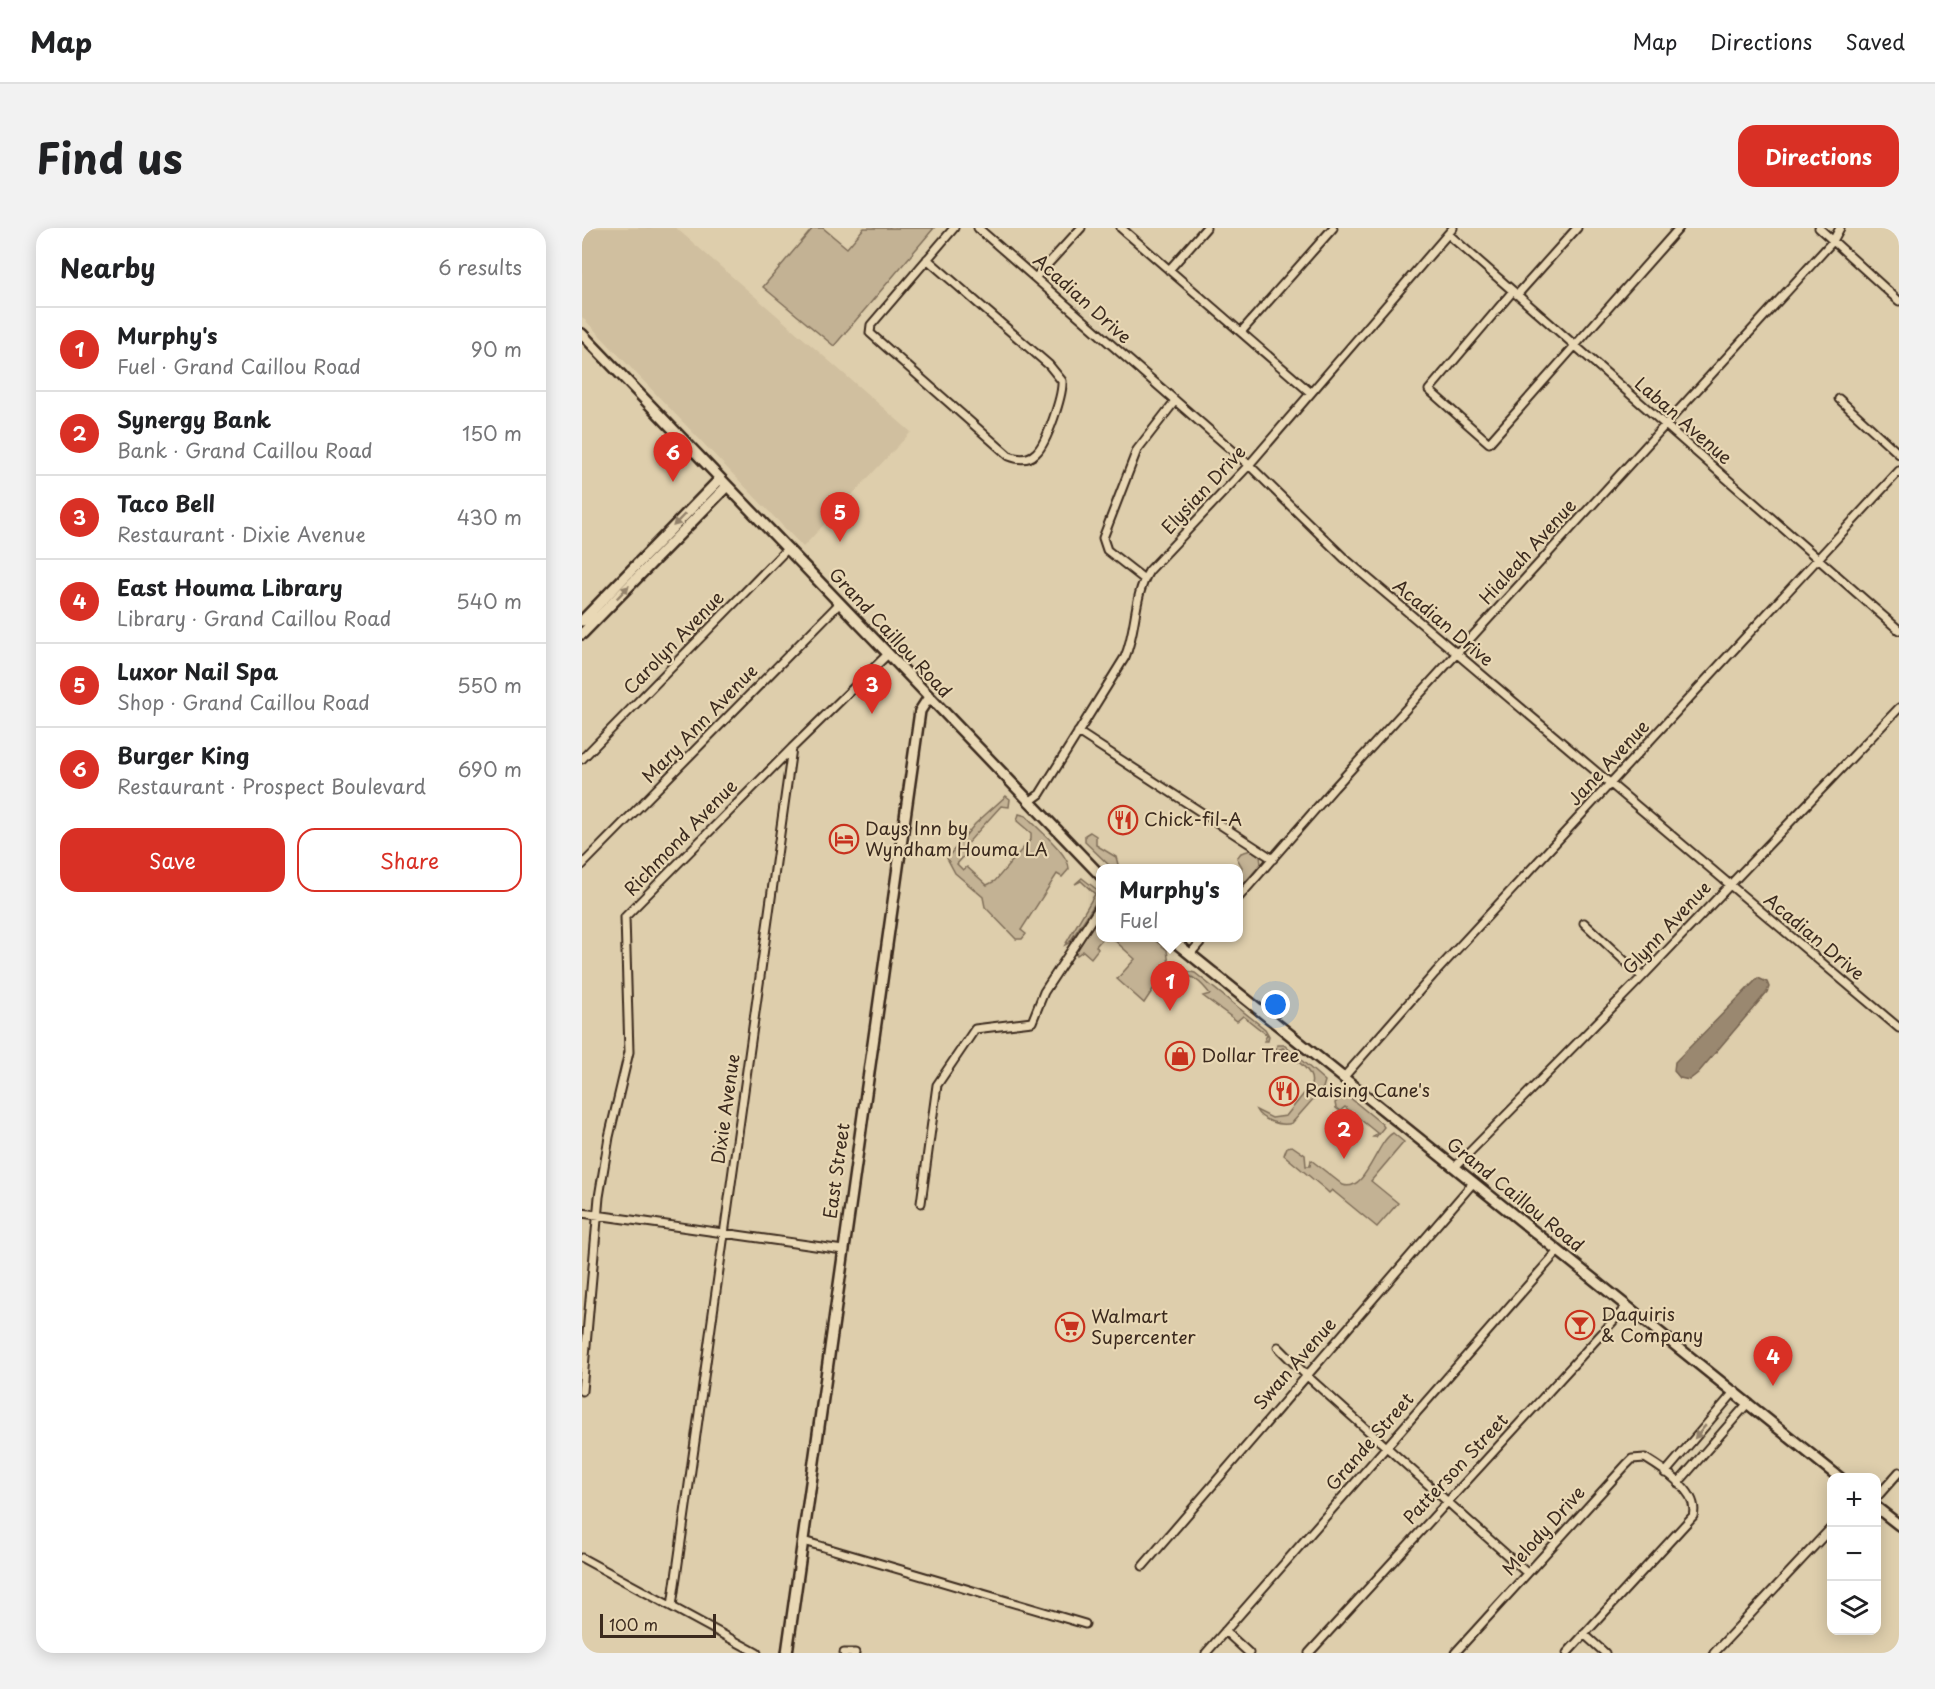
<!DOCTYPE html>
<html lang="en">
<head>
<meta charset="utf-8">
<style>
  :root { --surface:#fff; --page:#f2f2f2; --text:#202124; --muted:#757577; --line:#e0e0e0; --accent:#d93025 }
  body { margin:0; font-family:"Playpen Sans",sans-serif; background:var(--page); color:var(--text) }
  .controls { position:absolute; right:18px; bottom:18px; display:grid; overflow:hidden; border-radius:12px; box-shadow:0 3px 15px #0003 }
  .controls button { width:54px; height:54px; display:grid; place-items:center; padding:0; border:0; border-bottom:2px solid var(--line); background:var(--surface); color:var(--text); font:30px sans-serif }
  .scale { position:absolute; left:18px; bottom:15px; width:116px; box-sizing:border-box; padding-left:6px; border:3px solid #3b2a1e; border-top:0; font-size:16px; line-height:21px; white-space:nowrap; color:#3b2a1e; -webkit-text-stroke:4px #e9d8b5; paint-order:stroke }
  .you { position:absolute; left:694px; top:777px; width:21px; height:21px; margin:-15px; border:4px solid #fff; border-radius:50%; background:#1a73e8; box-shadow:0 0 0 9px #1a73e833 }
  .badge { display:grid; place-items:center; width:39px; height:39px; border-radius:50%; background:var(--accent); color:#fff; font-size:20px; font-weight:700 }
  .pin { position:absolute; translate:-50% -50px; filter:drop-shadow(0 2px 3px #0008) }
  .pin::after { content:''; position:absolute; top:32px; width:21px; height:18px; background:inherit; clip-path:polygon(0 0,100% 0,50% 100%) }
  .popup { position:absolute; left:514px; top:636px; width:147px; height:78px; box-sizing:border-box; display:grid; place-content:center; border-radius:12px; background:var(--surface); filter:drop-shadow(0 2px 4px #0005); font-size:20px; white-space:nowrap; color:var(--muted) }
  .popup b { font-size:22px; color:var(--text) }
  .popup::after { content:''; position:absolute; left:50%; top:100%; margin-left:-12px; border:12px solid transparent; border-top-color:var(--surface) }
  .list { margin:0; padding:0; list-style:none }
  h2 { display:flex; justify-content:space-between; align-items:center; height:78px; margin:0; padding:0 24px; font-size:26px }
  h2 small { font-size:20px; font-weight:400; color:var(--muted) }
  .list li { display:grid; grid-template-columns:39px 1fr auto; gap:18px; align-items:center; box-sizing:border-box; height:84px; padding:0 24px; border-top:2px solid var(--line) }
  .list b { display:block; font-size:22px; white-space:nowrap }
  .list p { margin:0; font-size:20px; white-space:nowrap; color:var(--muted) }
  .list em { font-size:20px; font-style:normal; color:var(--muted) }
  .actions { display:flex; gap:12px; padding:18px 24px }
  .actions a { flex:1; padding:14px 0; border:2px solid var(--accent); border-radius:18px; text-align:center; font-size:21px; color:var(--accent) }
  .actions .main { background:var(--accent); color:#fff }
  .icon { flex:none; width:33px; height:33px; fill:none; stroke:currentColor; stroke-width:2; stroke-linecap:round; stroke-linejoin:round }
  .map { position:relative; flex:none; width:1317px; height:1425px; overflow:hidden; border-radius:18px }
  header { display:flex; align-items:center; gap:36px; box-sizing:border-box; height:84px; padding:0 30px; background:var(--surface); border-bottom:2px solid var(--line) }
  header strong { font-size:28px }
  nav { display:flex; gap:33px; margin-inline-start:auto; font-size:21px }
  .intro { display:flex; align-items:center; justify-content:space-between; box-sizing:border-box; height:144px; padding:0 36px }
  h1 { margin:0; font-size:42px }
  .button { padding:15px 27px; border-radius:18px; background:var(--accent); color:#fff; font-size:21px; font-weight:700 }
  main { display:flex; gap:36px; padding:0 36px }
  aside { flex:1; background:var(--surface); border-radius:18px; box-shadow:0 3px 15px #0003 }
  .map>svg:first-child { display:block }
  .built { fill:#d0bf9f }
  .green { fill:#c3b294; stroke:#7f6e59; stroke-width:1.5 }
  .water { fill:#9a8870; stroke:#74624f; stroke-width:1.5 }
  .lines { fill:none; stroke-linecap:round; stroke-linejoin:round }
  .street-casing { stroke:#3b2a1e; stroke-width:11 }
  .secondary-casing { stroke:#3b2a1e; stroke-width:14 }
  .street { stroke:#e9d8b5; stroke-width:7 }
  .secondary { stroke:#e9d8b5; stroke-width:9 }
  .oneway { fill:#92816a }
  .labels { text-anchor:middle; stroke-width:4.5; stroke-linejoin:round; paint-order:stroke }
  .street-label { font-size:18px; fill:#3b2a1e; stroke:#e9d8b5 }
  .poi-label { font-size:18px; fill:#3b2a1e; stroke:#e9d8b5; text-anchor:start }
</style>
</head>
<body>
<header>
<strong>Map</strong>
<nav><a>Map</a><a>Directions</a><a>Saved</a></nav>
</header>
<div class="intro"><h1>Find us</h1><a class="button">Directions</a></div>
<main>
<aside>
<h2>Nearby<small>6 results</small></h2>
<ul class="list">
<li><span class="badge">1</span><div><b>Murphy's</b><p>Fuel · Grand Caillou Road</p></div><em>90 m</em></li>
<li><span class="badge">2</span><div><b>Synergy Bank</b><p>Bank · Grand Caillou Road</p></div><em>150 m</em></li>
<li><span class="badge">3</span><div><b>Taco Bell</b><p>Restaurant · Dixie Avenue</p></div><em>430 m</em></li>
<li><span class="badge">4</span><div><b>East Houma Library</b><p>Library · Grand Caillou Road</p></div><em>540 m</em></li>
<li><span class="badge">5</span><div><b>Luxor Nail Spa</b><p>Shop · Grand Caillou Road</p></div><em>550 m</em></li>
<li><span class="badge">6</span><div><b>Burger King</b><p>Restaurant · Prospect Boulevard</p></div><em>690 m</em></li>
</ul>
<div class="actions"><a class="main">Save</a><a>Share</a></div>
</aside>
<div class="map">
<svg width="1317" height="1425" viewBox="0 0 1317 1425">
  <rect width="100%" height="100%" fill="#deceac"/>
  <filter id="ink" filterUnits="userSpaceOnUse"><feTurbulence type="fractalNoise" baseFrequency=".0167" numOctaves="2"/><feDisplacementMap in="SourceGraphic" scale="12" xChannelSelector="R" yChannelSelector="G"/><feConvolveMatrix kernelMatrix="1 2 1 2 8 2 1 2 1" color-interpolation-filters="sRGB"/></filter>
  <g filter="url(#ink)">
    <path class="built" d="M0,0H94L329,204L221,319L0,89Z"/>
    <path class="green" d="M231,0H241L265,20L282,0H352L252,118L181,59Z
      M424,568L428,571L427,579L419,578L381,620L384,626L375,636L381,642L385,639L405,657L413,653L449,611V605L435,593L437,586L444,588C454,599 488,627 487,641L480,649L475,646L439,702L444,706L440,711H434L403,679L401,669L373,645L365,630L393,596Z
      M508,604L514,608V617L534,629L537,640H530L503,614V607Z
      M669,622L678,628L679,636L657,661V647L660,639L655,630L659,625Z
      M500,650L518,664V668L487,715L483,717L513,666L499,653L493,656Z
      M519,684V710H526L524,712L521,710L514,718L516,721L509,730L501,723L495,727L494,724Z
      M530,710H570L585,722L587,737L562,775L535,751L553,731Z
      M605,743L613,745L683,801L687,808L686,813H682L685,807L661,788L655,793L621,768L628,766C622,758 612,746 600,747L587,757L594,747Z
      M695,817H702L743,853L741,860L710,895C699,899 679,892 674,882L690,890L704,888L729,857C733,844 713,828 700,828L703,822L701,820L694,823Z
      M760,868L767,869L800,896L802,899L794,909H791L795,905L763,879L758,883L754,880L753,875Z
      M811,905L822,914L789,953L816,975L795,999L750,962L747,965L744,962L702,927L705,919L710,918L723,927L724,938H728L729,932L761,957C784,965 794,914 811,905Z"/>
    <path class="water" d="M1176,750L1185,754L1187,759L1185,764L1116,845L1107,852L1098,850L1092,843L1093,834Z"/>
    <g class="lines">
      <g class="street-casing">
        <path id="street" d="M396,0L667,237L762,330L1317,800
          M539,0L729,165
          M1237,0L1317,73
          M866,6L1317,402
          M345,31L467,137L480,153C481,167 465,215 454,225C447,232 437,232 427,228L288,105L289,97L372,0
          M587,42L624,0
          M453,50L499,0
          M931,63L847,162L907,215L1097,0
          M935,67L995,0
          M659,104L751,0
          M1257,171L1317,226
          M562,351L525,322L521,310L555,222L593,173
          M496,504L691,631
          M0,531L206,320
          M447,574L458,566L543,429C555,401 551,369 567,343L667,237L871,0
          M0,637L257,376
          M657,669L752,560L1251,13L1258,0
          M1002,695L1060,749
          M608,726L622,710
          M761,850L853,745L1317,243
          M873,939L1060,749L1317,480
          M339,975L355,857L393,801L450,794L462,764L519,677
          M0,985L261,1022
          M696,1119L724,1147L945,1345
          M0,1163L17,969L27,909L47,824L43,689L210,520
          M1083,1245L1153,1163
          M1096,1255L1166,1175
          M1294,1270L1317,1244
          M221,1313L503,1396
          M0,1330L175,1425
          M561,1338L891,955
          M90,1378L210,520L306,426
          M643,1403L667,1425
          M1002,1406L1023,1425
          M262,1425H273
          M624,1425L976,1023
          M727,1425L1045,1078
          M873,1425L1044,1237L1050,1231L1063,1230C1081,1241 1118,1264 1111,1288L985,1425
          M1132,1425L1250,1299"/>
      </g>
      <g class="secondary-casing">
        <path id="secondary" d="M0,106L519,648
          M0,393L138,251
          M0,406L145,258
          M588,710L1258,1250
          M1294,1279L1317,1297
          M205,1425L338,483L347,469"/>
      </g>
      <use href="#street" class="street"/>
      <use href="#secondary" class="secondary"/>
    </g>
    <defs><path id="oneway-solid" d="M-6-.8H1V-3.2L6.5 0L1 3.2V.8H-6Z" transform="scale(1.5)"/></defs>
    <g class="oneway">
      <use href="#oneway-solid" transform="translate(97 292) rotate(134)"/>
      <use href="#oneway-solid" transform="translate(41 364) rotate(-46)"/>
      <use href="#oneway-solid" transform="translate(1118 1204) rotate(130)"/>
    </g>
  </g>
  <defs>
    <g id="restaurant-ring" transform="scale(1.5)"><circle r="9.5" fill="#e9d8b5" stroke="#c8321e" stroke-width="1.5"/><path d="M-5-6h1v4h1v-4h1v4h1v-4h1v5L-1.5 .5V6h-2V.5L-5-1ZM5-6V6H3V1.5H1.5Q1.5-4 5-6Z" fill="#c8321e"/></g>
    <g id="hotel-ring" transform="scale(1.5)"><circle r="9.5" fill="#e9d8b5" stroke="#c8321e" stroke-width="1.5"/><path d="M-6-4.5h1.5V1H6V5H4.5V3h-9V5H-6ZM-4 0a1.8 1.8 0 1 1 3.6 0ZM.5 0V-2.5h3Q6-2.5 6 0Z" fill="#c8321e"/></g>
    <g id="shop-ring" transform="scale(1.5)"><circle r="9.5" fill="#e9d8b5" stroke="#c8321e" stroke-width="1.5"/><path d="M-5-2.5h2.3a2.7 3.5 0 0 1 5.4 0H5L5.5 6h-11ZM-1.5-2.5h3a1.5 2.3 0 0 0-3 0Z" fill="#c8321e"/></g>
    <g id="bar-ring" transform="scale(1.5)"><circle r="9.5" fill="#e9d8b5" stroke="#c8321e" stroke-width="1.5"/><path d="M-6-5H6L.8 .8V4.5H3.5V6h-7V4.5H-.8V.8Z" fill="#c8321e"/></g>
    <g id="supermarket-ring" transform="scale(1.5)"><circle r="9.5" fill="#e9d8b5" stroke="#c8321e" stroke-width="1.5"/><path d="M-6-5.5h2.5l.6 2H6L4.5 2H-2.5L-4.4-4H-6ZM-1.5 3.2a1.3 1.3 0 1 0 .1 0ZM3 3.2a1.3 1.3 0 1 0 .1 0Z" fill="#c8321e"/></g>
  </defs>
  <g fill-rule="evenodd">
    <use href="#restaurant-ring" x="541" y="592"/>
    <use href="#hotel-ring" x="262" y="611"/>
    <use href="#shop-ring" x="598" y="828"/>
    <use href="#restaurant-ring" x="702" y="863"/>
    <use href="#bar-ring" x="998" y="1097"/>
    <use href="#supermarket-ring" x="488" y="1099"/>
  </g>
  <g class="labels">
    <g class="street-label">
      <text transform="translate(500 71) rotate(42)" y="6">Acadian Drive</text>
      <text transform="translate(1101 193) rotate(41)" y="6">Laban Avenue</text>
      <text transform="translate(622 262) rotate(-47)" y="6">Elysian Drive</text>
      <text transform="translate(946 324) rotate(-48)" y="6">Hialeah Avenue</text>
      <text transform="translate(861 395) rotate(40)" y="6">Acadian Drive</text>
      <text transform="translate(308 405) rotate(47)" y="6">Grand Caillou Road</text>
      <text transform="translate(92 415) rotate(-46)" y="6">Carolyn Avenue</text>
      <text transform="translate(118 496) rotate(-46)" y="6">Mary Ann Avenue</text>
      <text transform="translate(1027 535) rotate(-47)" y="6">Jane Avenue</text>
      <text transform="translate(99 610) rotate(-46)" y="6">Richmond Avenue</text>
      <text transform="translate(1085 700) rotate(-47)" y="6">Glynn Avenue</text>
      <text transform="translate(1232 709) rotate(40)" y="6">Acadian Drive</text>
      <text transform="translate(144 881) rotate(-82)" y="6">Dixie Avenue</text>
      <text transform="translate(255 943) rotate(-82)" y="6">East Street</text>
      <text transform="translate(933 967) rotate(39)" y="6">Grand Caillou Road</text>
      <text transform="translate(713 1136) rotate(-49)" y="6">Swan Avenue</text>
      <text transform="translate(788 1214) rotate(-49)" y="6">Grande Street</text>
      <text transform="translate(874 1241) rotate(-47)" y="6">Patterson Street</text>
      <text transform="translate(962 1303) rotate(-48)" y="6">Melody Drive</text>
    </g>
    <g class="poi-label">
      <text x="562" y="598">Chick-fil-A</text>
      <text x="283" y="607">Days Inn by<tspan x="283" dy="21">Wyndham Houma LA</tspan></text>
      <text x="619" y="834">Dollar Tree</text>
      <text x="723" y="869">Raising Cane's</text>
      <text x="1019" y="1093">Daquiris<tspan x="1019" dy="21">&amp; Company</tspan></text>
      <text x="509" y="1095">Walmart<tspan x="509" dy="21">Supercenter</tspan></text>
    </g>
  </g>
</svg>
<div class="controls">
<button>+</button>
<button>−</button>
<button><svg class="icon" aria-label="layers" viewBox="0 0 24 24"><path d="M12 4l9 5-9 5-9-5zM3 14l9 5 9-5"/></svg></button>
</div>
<div class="scale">100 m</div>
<div class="you"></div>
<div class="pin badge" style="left:588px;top:783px">1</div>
<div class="popup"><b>Murphy's</b>Fuel</div>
<div class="pin badge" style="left:762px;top:931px">2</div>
<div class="pin badge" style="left:290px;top:486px">3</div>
<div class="pin badge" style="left:1191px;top:1158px">4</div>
<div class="pin badge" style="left:258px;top:314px">5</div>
<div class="pin badge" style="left:91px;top:254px">6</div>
</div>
</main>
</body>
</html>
